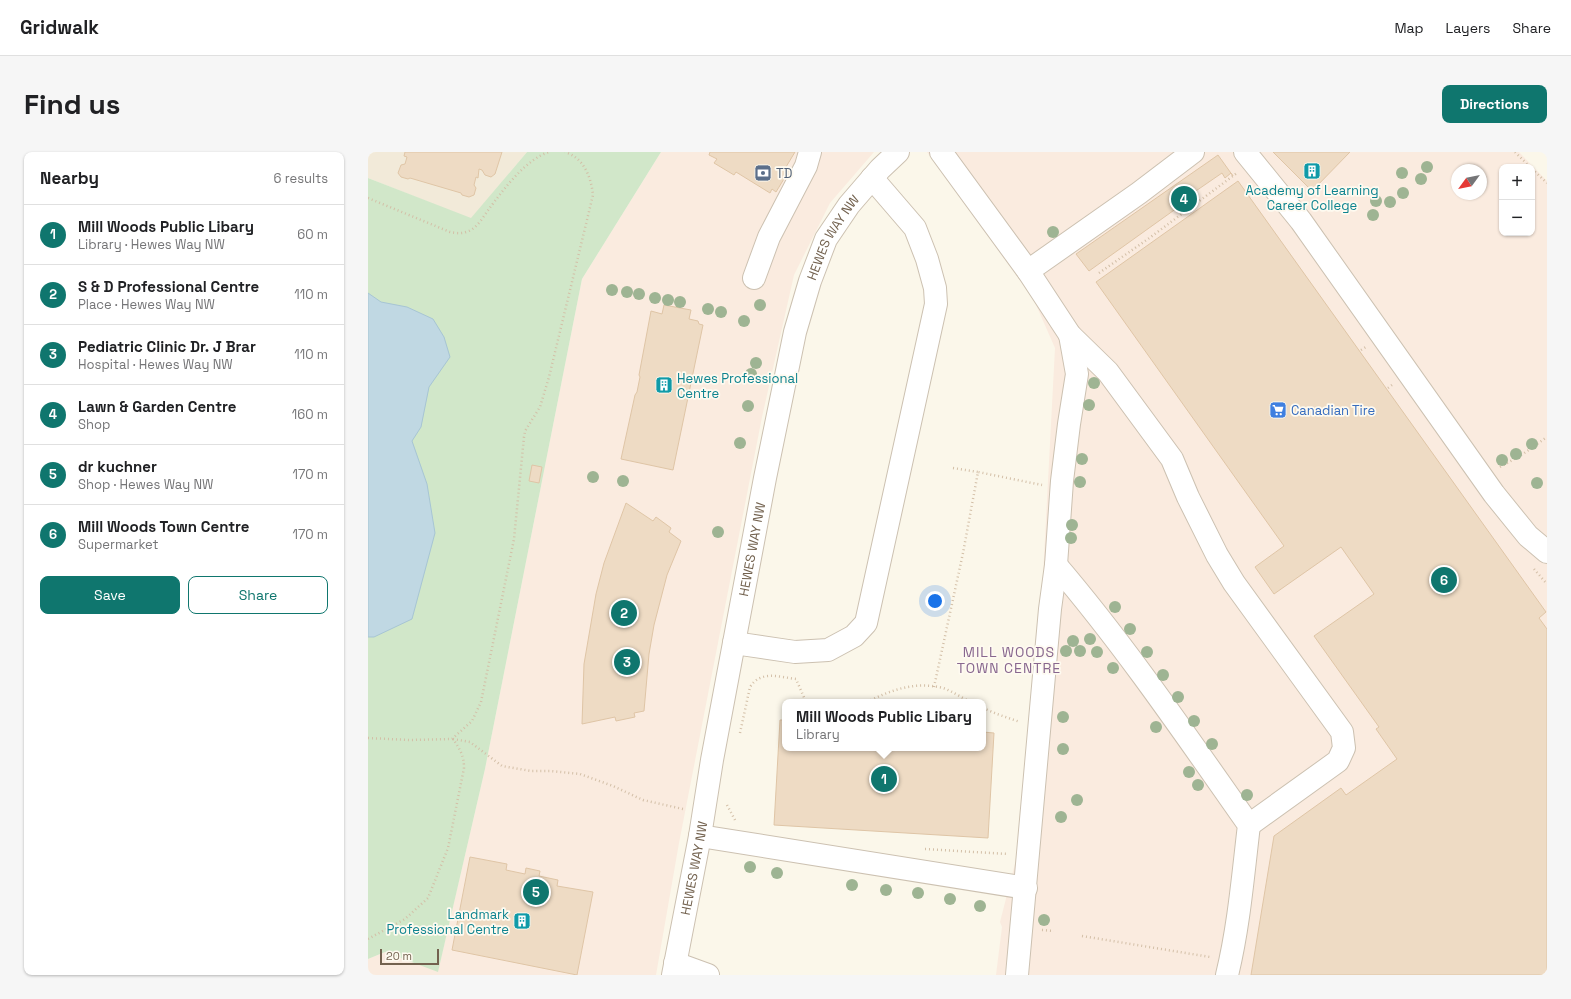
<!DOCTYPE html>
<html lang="en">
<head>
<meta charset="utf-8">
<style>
  :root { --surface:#fff; --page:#f6f6f6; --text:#202124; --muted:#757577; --line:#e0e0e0; --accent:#0f766e }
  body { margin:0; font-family:"Space Grotesk",sans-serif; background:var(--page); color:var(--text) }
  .controls { position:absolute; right:12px; top:12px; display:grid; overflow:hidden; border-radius:8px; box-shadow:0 1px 3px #0004 }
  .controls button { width:36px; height:36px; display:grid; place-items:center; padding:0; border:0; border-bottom:1px solid var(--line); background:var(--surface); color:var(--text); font:20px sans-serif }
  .compass { position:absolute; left:1083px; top:12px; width:36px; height:36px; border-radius:50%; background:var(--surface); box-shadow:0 1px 3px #0004; rotate:237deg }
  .scale { position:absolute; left:12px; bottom:10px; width:59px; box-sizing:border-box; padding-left:4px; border:2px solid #73624f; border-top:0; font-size:11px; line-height:14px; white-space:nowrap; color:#73624f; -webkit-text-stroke:3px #fefaf0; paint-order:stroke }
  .you { position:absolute; left:567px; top:449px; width:14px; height:14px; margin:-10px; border:3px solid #fff; border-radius:50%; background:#1a73e8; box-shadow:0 0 0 6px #1a73e833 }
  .badge { display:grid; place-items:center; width:26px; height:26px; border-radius:50%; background:var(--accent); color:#fff; font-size:13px; font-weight:700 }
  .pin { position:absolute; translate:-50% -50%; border:2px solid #fff; box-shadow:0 1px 4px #0006 }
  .popup { position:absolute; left:414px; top:547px; width:204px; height:52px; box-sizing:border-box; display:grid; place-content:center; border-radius:8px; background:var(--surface); filter:drop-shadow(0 1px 3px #0005); font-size:13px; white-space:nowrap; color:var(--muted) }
  .popup b { font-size:15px; color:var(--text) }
  .popup::after { content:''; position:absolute; left:50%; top:100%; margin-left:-8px; border:8px solid transparent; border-top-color:var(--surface) }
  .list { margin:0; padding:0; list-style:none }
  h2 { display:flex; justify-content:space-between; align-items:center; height:52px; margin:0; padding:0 16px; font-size:17px }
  h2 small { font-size:13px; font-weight:400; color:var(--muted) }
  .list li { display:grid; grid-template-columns:26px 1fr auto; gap:12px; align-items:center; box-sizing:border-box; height:60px; padding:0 16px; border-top:1px solid var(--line) }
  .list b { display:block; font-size:15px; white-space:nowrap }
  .list p { margin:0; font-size:13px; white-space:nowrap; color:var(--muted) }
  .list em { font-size:13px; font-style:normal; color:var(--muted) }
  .actions { display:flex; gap:8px; padding:12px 16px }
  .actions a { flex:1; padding:9px 0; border:1px solid var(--accent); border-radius:8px; text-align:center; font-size:14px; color:var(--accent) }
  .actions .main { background:var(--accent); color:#fff }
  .map { position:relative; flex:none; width:1179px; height:823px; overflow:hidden; border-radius:8px }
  header { display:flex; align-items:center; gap:24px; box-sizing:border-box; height:56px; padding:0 20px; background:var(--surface); border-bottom:1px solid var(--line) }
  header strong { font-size:19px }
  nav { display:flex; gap:22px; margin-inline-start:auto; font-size:14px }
  .intro { display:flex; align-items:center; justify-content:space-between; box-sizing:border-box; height:96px; padding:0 24px }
  h1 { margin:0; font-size:28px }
  .button { padding:10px 18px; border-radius:8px; background:var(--accent); color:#fff; font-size:14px; font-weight:700 }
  main { display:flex; gap:24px; padding:0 24px }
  aside { flex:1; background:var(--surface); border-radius:8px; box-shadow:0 1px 3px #0004 }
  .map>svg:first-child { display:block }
  .residential { fill:#f2ead9 }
  .commercial { fill:#faebdf; fill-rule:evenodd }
  .green { fill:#d1e7c9 }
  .water { fill:#c0d8e3; stroke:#a7c5d4 }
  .building { fill:#eedbc4; stroke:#dfc5a6 }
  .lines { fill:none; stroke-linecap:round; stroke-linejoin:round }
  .minor-casing { stroke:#ccc1b1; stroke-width:24 }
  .path { stroke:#d3bfa7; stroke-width:2.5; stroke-dasharray:1 3; stroke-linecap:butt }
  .minor { stroke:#fff; stroke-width:22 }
  .tree { fill:#9eb493 }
  .labels { text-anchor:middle; stroke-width:3.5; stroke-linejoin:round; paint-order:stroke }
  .service-label { font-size:13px; fill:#4e5e75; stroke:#fefaf0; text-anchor:start }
  .culture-label { font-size:13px; fill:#0d838f; stroke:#fefaf0 }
  .street-label { font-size:13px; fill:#73624f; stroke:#fefaf0 }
  .shop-label { font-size:13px; fill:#366cbe; stroke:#fefaf0; text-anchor:start }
  .neighbourhood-label { font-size:14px; letter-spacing:1px; fill:#88678f; stroke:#fefaf0 }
</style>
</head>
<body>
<header>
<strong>Gridwalk</strong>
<nav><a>Map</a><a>Layers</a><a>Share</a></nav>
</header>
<div class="intro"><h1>Find us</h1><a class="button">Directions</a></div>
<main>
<aside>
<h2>Nearby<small>6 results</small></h2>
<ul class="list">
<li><span class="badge">1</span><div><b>Mill Woods Public Libary</b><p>Library · Hewes Way NW</p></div><em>60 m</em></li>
<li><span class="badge">2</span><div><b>S &amp; D Professional Centre</b><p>Place · Hewes Way NW</p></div><em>110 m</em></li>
<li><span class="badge">3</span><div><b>Pediatric Clinic Dr. J Brar</b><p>Hospital · Hewes Way NW</p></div><em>110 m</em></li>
<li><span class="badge">4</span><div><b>Lawn &amp; Garden Centre</b><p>Shop</p></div><em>160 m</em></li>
<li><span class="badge">5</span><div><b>dr kuchner</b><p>Shop · Hewes Way NW</p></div><em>170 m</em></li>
<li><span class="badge">6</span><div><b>Mill Woods Town Centre</b><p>Supermarket</p></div><em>170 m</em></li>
</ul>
<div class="actions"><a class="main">Save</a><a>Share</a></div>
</aside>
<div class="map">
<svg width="1179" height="823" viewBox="0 0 1179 823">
  <rect width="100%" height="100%" fill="#fbf7ea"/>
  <path class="residential" d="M0,0H159L103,67L0,26Z"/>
  <path class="commercial" d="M293,0H506L462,51L426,123L394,265L311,691L288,823H0V807L17,800L70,819L117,617L214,127Z
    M559,0H1151L1179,29V823H628L634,775L632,770L653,688L673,462L687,196L665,146ZM1134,15H1164V81H1134ZM1089,18H1113V42H1089Z"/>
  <path class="green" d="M159,0H293L214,127L117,617L70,820L17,800L0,807V26L103,66Z"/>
  <path class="water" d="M0,141L13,150L39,155L65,167L76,185L82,205L61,235L53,275L44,289L59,332L67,381L44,467L6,485H0Z"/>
  <path class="building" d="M37,0H134L127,22L123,25L117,23L114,18L111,17L110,26L108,25L106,33L108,36L106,43L101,45L94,43L93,41L42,26L40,27L33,25L30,21L33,13L37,12L39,5L36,4Z
    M342,0H427L418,15L422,17L408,40L404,37L402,41L368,20L366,23L346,11L349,7L341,3Z
    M905,0H982L944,39Z
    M850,3L865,24L863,21L857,26L854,21L822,43L823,46L721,119L708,102Z
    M870,29L1178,460L1171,466L1179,477V823H883L906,684L973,636L978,643L1029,607L1008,577L1011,575L946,484L1006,442L973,395L906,442L887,415L916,394L728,130Z
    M296,153L323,158L321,167L330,169L331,172L335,173L305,318L253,307L267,243L269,240L272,225L271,223L283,159L294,162Z
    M164,313L174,315L171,331L161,329Z
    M258,351L285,369L288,365L303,376L301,380L313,389L299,423L286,473L281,502L276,559L266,561L267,565L248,569L247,565L214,572L216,512L228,442L236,411Z
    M412,568H417V596H615V580L626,581L620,686L406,673Z
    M102,705L139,712L138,718L157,722L158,716L172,719L171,724L190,728L189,734L225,740L209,823L84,798Z"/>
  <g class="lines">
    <g class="minor-casing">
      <g id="minor">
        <path d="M573,0L660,119L702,183L740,220L804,307L820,345L849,403L866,431L974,580L976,596L970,609L881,673"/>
        <path d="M877,0L933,69L1126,342L1160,384L1179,400"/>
        <path d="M660,119L771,41L825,0"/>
        <path d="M386,126L401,85L438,14L442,0"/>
        <path d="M688,413C758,495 819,585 881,673C875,723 871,774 859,823"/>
        <path d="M366,491L427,500L460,498L486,484L498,471L568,152L567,136L559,107L547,76L504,26"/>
        <path d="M332,684L658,736"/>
        <path d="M307,811L340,823"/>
        <path id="s1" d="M305,823L332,684L344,608L397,326L427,180L442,129L458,87L481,53L512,17L530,0"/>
        <path d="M649,823L682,457L688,413L694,329L701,272L709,222L702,183"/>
      </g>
    </g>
    <path class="path" d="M1147,0L1162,15
      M1164,17L1179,31
      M0,46L82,80C87,81 93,82 98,80C109,77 115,65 121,57C135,38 158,7 181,0
      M731,121L780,87L869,21
      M993,198L998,195
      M1020,236L1024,233
      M1132,315L1155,302L1179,285
      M585,316L610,320
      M1166,417L1179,432
      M566,535L595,401L610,320L674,333
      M499,550C523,538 547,529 575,536C584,539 594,546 603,550
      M615,556L629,562L652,570
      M372,581L382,535C393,518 411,525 428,527L438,550
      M0,586L42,588L84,587L104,569L113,550L146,387L156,285L157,279L172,255L181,225L225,43C223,25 216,6 197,0
      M85,587L102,590L134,614L163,619H183L212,622L245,634L275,648L315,657
      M359,653L367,668
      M557,697L640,702
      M674,778L686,779
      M714,784L842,805
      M0,787L37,767L60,746L80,696L96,616C96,604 92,597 85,587"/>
    <use href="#minor" class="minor"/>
  </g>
  <g class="tree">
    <circle cx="1059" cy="15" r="6"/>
    <circle cx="1034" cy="21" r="6"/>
    <circle cx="1053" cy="27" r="6"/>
    <circle cx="1035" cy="41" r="6"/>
    <circle cx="1008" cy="49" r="6"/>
    <circle cx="1022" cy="50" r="6"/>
    <circle cx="1005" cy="63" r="6"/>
    <circle cx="685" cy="80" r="6"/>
    <circle cx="244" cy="138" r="6"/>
    <circle cx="259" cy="140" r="6"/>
    <circle cx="271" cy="142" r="6"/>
    <circle cx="287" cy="146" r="6"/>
    <circle cx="300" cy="148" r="6"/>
    <circle cx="312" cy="150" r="6"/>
    <circle cx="392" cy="153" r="6"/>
    <circle cx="340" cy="157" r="6"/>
    <circle cx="353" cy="160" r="6"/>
    <circle cx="376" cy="169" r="6"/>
    <circle cx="388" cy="211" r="6"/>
    <circle cx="383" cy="222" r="6"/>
    <circle cx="726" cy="231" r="6"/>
    <circle cx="721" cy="253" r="6"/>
    <circle cx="380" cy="254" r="6"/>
    <circle cx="372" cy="291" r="6"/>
    <circle cx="1164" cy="292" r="6"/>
    <circle cx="1148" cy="302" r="6"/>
    <circle cx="714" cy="307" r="6"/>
    <circle cx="1134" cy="308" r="6"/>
    <circle cx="225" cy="325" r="6"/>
    <circle cx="255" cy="329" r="6"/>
    <circle cx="712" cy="330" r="6"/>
    <circle cx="1169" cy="331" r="6"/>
    <circle cx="704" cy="373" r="6"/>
    <circle cx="350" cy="380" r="6"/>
    <circle cx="703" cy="386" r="6"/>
    <circle cx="747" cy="455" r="6"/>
    <circle cx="762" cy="477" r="6"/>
    <circle cx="722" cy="487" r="6"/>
    <circle cx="705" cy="489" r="6"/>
    <circle cx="698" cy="499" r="6"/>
    <circle cx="712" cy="499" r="6"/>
    <circle cx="729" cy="500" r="6"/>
    <circle cx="779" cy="500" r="6"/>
    <circle cx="745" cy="516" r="6"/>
    <circle cx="795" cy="523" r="6"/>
    <circle cx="810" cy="545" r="6"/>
    <circle cx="695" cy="565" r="6"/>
    <circle cx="826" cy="569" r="6"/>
    <circle cx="788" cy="575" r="6"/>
    <circle cx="844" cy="592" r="6"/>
    <circle cx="695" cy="597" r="6"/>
    <circle cx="821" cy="620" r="6"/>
    <circle cx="830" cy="633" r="6"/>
    <circle cx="879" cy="643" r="6"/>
    <circle cx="709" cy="648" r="6"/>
    <circle cx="693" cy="665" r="6"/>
    <circle cx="382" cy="715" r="6"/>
    <circle cx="409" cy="721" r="6"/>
    <circle cx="484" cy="733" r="6"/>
    <circle cx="518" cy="738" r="6"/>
    <circle cx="550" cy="741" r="6"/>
    <circle cx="582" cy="747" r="6"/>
    <circle cx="612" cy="754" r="6"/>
    <circle cx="676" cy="768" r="6"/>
  </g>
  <defs>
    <g id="building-square" transform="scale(0.9)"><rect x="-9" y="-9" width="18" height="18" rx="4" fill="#0f9aa8" stroke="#fefaf0"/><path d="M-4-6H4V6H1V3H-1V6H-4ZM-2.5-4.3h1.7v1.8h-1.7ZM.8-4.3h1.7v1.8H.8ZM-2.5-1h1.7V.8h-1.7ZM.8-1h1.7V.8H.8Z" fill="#fff"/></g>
    <g id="bank-square" transform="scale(0.9)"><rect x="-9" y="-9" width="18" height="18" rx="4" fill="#5c6f8a" stroke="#fefaf0"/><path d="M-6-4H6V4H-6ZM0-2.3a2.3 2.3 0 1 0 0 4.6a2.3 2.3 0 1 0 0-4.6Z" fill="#fff"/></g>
    <g id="supermarket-square" transform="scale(0.9)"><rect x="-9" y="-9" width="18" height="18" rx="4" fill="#3f7fe0" stroke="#fefaf0"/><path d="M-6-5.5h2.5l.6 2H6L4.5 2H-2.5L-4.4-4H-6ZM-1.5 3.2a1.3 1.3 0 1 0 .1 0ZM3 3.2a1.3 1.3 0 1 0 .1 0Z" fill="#fff"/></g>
  </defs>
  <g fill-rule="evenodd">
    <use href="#building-square" x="944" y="19"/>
    <use href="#bank-square" x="395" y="21"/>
    <use href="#building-square" x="296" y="233"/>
    <use href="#supermarket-square" x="910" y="258"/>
    <use href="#building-square" x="154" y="769"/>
  </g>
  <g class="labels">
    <g class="service-label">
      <text x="408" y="26">TD</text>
    </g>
    <g class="culture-label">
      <text x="944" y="43">Academy of Learning<tspan x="944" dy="15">Career College</tspan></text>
      <text x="309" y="231" text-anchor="start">Hewes Professional<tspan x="309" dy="15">Centre</tspan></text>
      <text x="141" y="767" text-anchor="end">Landmark<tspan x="141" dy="15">Professional Centre</tspan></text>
    </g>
    <g class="street-label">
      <text dy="5" stroke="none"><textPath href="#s1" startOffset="757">HEWES WAY NW</textPath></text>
      <text dy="5" stroke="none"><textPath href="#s1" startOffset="433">HEWES WAY NW</textPath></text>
      <text dy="5" stroke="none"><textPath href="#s1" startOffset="109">HEWES WAY NW</textPath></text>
    </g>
    <g class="shop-label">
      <text x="923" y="263">Canadian Tire</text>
    </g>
    <g class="neighbourhood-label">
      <text x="641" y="505">MILL WOODS<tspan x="641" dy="16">TOWN CENTRE</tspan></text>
    </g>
  </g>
</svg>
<div class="controls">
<button>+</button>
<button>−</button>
</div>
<svg class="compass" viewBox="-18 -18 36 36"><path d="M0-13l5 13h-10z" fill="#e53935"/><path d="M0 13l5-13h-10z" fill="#757577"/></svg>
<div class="scale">20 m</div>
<div class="you"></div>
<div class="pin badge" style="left:516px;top:627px">1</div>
<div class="popup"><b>Mill Woods Public Libary</b>Library</div>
<div class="pin badge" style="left:256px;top:461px">2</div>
<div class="pin badge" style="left:259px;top:510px">3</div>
<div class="pin badge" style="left:816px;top:47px">4</div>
<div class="pin badge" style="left:168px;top:740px">5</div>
<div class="pin badge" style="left:1076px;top:428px">6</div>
</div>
</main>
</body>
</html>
